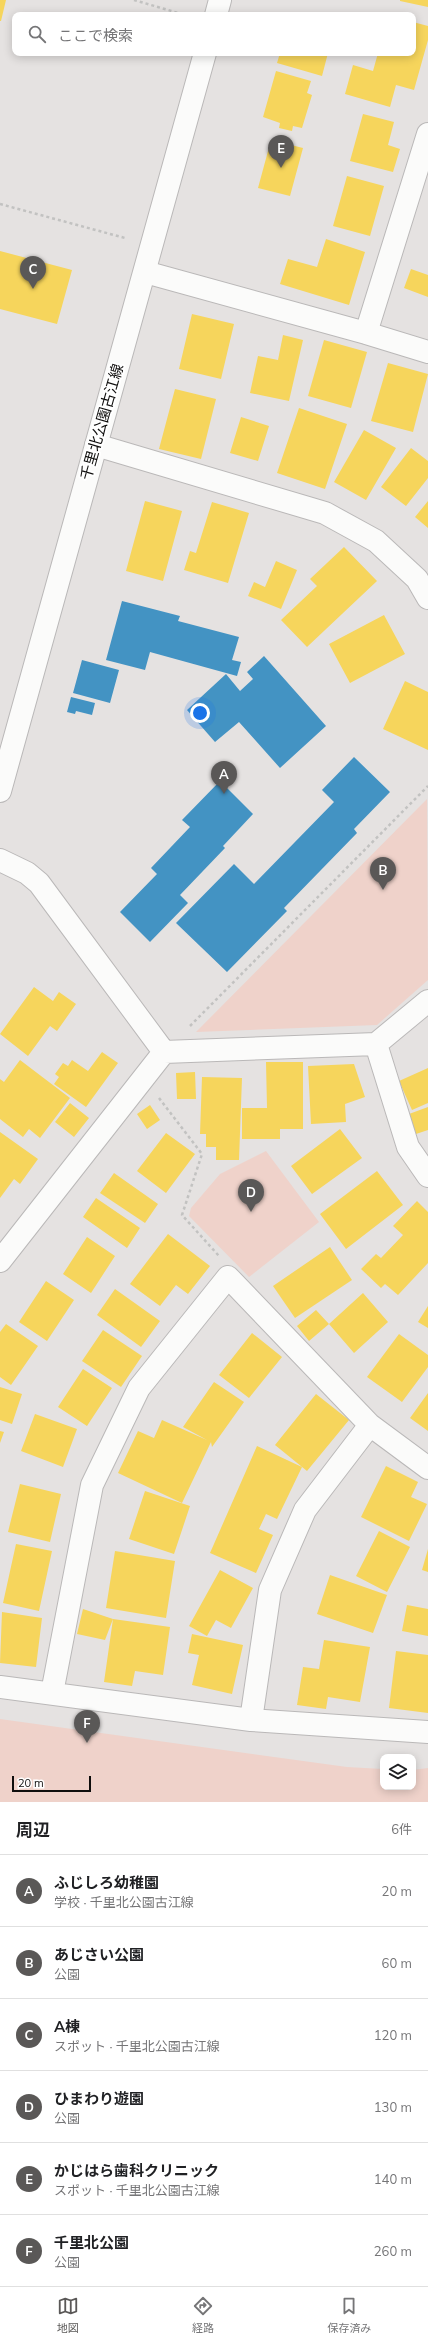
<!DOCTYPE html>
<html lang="ja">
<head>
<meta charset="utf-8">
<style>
  :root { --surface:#fff; --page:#f6f6f6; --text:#202124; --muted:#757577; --line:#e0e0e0; --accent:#5a5857 }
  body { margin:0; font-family:Mulish,"Noto Sans JP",sans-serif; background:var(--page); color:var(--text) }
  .controls { position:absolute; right:12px; bottom:12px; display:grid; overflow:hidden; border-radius:8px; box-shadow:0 2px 10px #0003 }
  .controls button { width:36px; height:36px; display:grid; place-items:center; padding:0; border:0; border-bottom:1px solid var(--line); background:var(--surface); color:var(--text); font:20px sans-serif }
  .scale { position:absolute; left:12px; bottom:10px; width:79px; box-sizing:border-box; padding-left:4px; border:2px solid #0f0e0d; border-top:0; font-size:11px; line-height:14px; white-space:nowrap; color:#0f0e0d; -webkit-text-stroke:3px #fff; paint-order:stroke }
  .you { position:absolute; left:200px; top:713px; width:14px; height:14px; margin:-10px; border:3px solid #fff; border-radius:50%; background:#1a73e8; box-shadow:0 0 0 6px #1a73e833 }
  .badge { display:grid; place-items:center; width:26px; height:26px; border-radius:50%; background:var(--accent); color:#fff; font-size:13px; font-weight:700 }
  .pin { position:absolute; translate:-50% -33px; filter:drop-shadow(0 1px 2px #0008) }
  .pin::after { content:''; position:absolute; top:21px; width:14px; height:12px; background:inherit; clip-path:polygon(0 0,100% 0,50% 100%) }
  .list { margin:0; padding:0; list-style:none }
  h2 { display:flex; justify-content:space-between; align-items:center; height:52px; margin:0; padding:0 16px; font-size:17px }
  h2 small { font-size:13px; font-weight:400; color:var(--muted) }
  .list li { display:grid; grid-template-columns:26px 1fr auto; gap:12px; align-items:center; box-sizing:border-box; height:72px; padding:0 16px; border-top:1px solid var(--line) }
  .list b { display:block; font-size:15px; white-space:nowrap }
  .list p { margin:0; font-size:13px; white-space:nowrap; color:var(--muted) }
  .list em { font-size:13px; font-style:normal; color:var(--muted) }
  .icon { flex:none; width:22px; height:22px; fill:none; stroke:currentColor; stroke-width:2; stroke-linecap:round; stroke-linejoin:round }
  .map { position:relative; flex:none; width:428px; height:1802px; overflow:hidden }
  .search { position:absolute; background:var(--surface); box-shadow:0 2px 10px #0003; left:12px; right:12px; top:12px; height:44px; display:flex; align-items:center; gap:10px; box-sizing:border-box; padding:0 14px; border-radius:8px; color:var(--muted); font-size:15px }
  .sheet { height:484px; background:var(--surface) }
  nav { display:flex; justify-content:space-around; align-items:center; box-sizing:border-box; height:56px; border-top:1px solid var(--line); background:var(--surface); font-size:11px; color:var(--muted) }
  nav a { display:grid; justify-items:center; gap:2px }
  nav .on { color:var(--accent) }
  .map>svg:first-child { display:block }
  .green { fill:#efd2ca }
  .homes { fill:#f6d55c }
  .schools { fill:#4393c3 }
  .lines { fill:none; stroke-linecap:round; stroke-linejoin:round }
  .street-casing { stroke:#bab8b8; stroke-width:24 }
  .secondary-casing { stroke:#bab8b8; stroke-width:24 }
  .path { stroke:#c2c2c1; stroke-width:2.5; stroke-dasharray:3 3; stroke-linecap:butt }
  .street { stroke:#fbfbfa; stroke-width:22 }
  .secondary { stroke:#fbfbfa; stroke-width:22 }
  .labels { text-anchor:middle; stroke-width:4; stroke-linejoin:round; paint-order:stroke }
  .street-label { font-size:15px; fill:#0f0e0d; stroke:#fff }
</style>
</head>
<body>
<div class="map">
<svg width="428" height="1802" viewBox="0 0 428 1802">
  <rect width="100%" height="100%" fill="#e5e2e1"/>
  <path class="green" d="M427,799L428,980L377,1025L196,1032Z
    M266,1151L319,1222L249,1277L189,1216L191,1208L220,1174Z
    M0,1719L347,1767L383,1769V1787H413V1770L428,1768V1802H0Z"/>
  <path class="homes" d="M0,0H6L1,21H0Z
    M400,0H428V7L400,1Z
    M413,22L428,26V40L414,90L396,85L390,107L345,94L353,65L373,71L378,53H413Z
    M280,53H328L322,76L277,63Z
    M276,71L311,81L307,93L312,95L302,128L293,126L292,131L279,128L280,123L263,117Z
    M363,114L394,122L388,145L400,149L393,172L350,161Z
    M271,140L303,148L290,196L258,188Z
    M347,176L384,186L370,236L333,226Z
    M326,239L365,252L349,305L280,284L288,259L317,267Z
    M0,251L72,270L57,324L0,309Z
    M411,269L428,275V297L404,288Z
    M192,314L234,324L221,379L179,369Z
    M283,335L303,340L289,401L250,393L258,356L278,360Z
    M324,340L367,352L351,408L308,396Z
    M388,363L428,374L413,432L371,421Z
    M175,389L216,399L201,459L159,449Z
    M299,408L347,424L325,489L277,473Z
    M241,417L269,426L258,461L230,453Z
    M364,430L396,448L366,500L334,482Z
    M411,448L428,461V478L406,506L381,487Z
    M145,501L182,511L163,581L126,571Z
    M428,501V528L415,517Z
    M212,502L249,513L228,583L184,570L190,551L196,553Z
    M344,547L377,581L307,647L281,620L317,586L310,579Z
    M276,561L297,570L281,609L248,596L254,582L265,587Z
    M384,615L405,654L350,683L329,644Z
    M405,681L428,692V750L383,729Z
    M34,987L53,1001L59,992L76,1004L57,1031L50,1026L28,1056L0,1034Z
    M102,1052L118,1063L86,1107L54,1084L59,1077L55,1074L63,1063L68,1066L72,1060L88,1071Z
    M20,1060L70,1098L40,1138L29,1129L23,1137L0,1119V1079L4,1082Z
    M266,1062H303V1129H280V1139H242V1108H267Z
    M354,1064L365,1097L345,1104L346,1122L311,1124L308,1066Z
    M428,1068V1103L412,1110L399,1081Z
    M195,1072L196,1099H177L176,1073Z
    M202,1077L242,1078L239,1160H216V1147H206V1134H200Z
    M70,1103L89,1118L74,1137L55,1122Z
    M150,1105L160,1120L147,1129L137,1114Z
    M428,1107V1130L416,1134L409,1114Z
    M340,1129L362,1158L312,1194L291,1166Z
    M0,1132L38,1159L20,1184L14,1179L0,1198Z
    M166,1133L195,1154L166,1193L137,1171Z
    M377,1171L403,1205L346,1249L320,1214Z
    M114,1173L158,1204L145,1223L100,1193Z
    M96,1198L140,1228L127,1248L83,1217Z
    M417,1201L428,1212V1263L398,1295L385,1284L381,1288L361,1269L376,1254L381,1258L403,1235L393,1226Z
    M168,1234L210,1266L188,1294L176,1285L160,1306L130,1284Z
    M87,1237L115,1256L91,1293L63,1274Z
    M330,1247L352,1280L295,1318L273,1286Z
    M46,1281L74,1300L47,1341L19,1322Z
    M115,1289L160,1321L141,1347L97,1315Z
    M363,1293L388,1322L354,1353L329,1324Z
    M428,1306V1328L418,1322Z
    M316,1310L329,1324L309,1341L297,1326Z
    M6,1324L38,1346L11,1385L0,1377V1332Z
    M103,1330L142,1356L121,1387L82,1361Z
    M252,1333L282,1357L249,1398L219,1375Z
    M399,1334L428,1355V1367L402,1402L367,1377Z
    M83,1369L112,1388L87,1426L58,1407Z
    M214,1382L244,1402L212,1447L211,1442L182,1503L118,1473L138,1431L154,1438L162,1420L207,1440L183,1427Z
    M0,1387L22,1394L12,1424L0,1420Z
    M428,1393V1431L410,1418Z
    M316,1394L349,1420L307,1471L275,1445Z
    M35,1414L77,1429L63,1467L21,1451Z
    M0,1431L4,1432L0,1443Z
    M257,1446L302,1467L277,1519L266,1514L259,1529L273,1535L256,1573L210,1553Z
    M386,1466L418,1482L411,1497L427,1504L409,1541L361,1517Z
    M20,1484L61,1494L50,1542L8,1532Z
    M145,1491L190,1506L174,1554L129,1539Z
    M379,1531L410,1547L387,1592L356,1576Z
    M16,1544L52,1551L39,1611L3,1603Z
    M428,1549V1572L422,1570Z
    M115,1551L175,1561L166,1618L106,1608Z
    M220,1570L253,1588L231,1628L216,1620L207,1636L189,1626Z
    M330,1575L387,1595L373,1633L317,1614Z
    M407,1605L428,1609V1636L402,1631Z
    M83,1609L113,1619L105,1640L77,1634Z
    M2,1612L42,1618L36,1667L0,1663Z
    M113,1619L170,1627L163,1675L135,1671L132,1686L104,1682Z
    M192,1634L243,1645L232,1694L192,1685L199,1655L188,1653Z
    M324,1640L370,1647L360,1702L328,1697L326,1709L297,1705L303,1667L319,1669Z
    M396,1651L428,1655V1713L389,1708Z"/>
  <path class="schools" d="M122,601L180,616L178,621L239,637L232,660L241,662L237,676L150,652L145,670L106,660Z
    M264,656L326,726L280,768L239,722L215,742L187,710L226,674L240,691L253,679L247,672Z
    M82,660L119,670L110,703L73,693Z
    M71,697L95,703L92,715L76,711L75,714L67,712Z
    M354,757L390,792L354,829L357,833L284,908L287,911L227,972L176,923L234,864L254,884L334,802L322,790Z
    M220,781L253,814L223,846L225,848L180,895L188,903L150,942L120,912L157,874L151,868L190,827L182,820Z"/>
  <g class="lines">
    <g class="street-casing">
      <path id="street" d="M145,272L366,333L428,352
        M366,333L428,134
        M96,445L325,513L376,541L417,579L428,598
        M0,860L27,873L39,883L164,1052
        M376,1044L428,1001
        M0,1261L164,1052L376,1044L408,1147L428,1176
        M370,1425L428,1468
        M0,1687L251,1720L428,1732
        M52,1693L92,1485L139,1388L228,1277L370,1425L305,1510L270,1590L251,1720"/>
    </g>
    <g class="secondary-casing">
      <path id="secondary" d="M216,15L220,0
        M0,791L205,53"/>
    </g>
    <path class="path" d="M134,0L185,15
      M0,204L125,238
      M190,1026L428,786
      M159,1098L202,1154L182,1215L219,1256"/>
    <use href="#street" class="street"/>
    <use href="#secondary" class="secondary"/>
  </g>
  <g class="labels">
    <g class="street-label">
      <text transform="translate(102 422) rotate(-74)" y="5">千里北公園古江線</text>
    </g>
  </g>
</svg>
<div class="controls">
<button><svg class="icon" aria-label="layers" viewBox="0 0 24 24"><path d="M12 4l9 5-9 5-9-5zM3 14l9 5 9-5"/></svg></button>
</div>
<div class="scale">20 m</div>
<div class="you"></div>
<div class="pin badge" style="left:224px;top:794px">A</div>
<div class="pin badge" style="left:383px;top:890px">B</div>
<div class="pin badge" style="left:33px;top:289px">C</div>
<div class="pin badge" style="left:251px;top:1212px">D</div>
<div class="pin badge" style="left:281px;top:168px">E</div>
<div class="pin badge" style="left:87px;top:1743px">F</div>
<div class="search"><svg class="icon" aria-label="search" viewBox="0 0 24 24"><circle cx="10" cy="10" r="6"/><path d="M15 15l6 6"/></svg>ここで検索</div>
</div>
<section class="sheet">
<h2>周辺<small>6件</small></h2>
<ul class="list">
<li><span class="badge">A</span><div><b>ふじしろ幼稚園</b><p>学校 · 千里北公園古江線</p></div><em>20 m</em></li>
<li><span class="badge">B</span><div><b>あじさい公園</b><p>公園</p></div><em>60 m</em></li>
<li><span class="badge">C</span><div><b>A棟</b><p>スポット · 千里北公園古江線</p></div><em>120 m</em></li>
<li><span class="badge">D</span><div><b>ひまわり遊園</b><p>公園</p></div><em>130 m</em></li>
<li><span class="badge">E</span><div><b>かじはら歯科クリニック</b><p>スポット · 千里北公園古江線</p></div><em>140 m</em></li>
<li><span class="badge">F</span><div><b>千里北公園</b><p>公園</p></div><em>260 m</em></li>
</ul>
</section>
<nav>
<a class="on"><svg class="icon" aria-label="map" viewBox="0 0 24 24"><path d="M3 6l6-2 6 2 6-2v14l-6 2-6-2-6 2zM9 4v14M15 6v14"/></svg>地図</a>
<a><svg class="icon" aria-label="directions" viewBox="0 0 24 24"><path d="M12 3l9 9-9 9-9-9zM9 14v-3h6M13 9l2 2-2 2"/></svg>経路</a>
<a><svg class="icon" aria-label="saved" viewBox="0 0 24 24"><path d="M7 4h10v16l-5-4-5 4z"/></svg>保存済み</a>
</nav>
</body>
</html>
